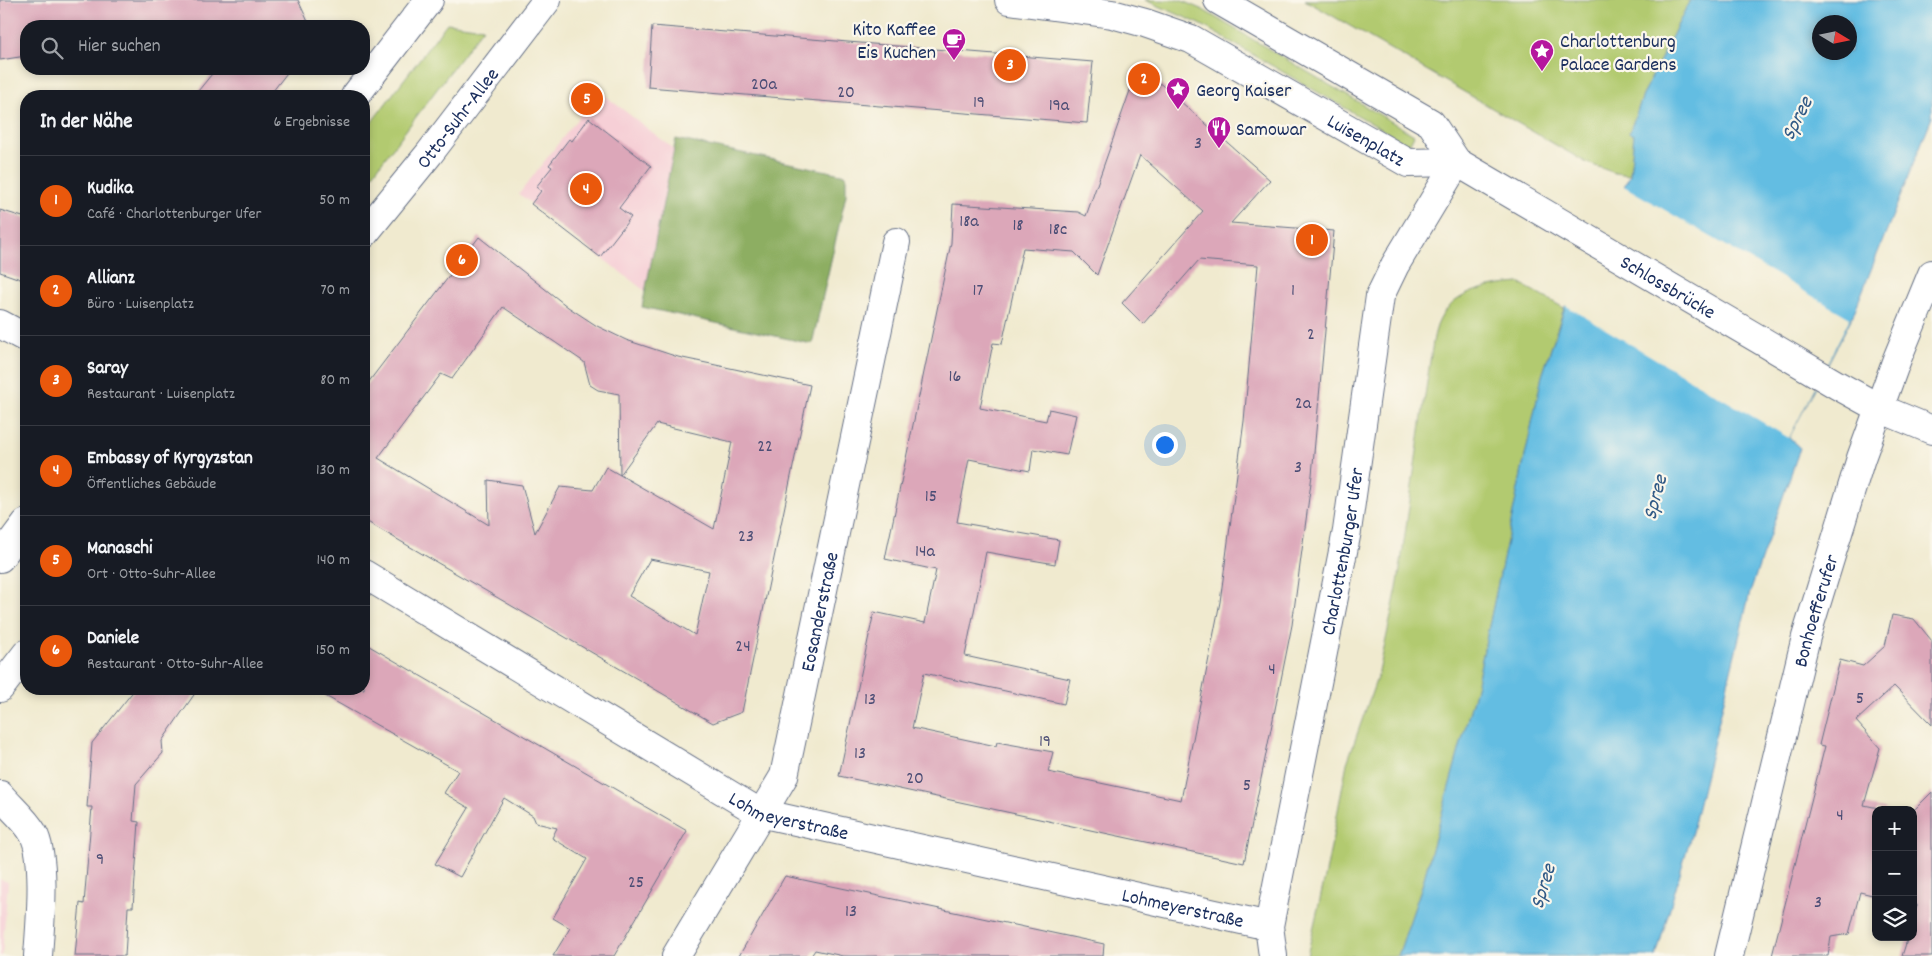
<!DOCTYPE html>
<html lang="de">
<head>
<meta charset="utf-8">
<style>
  :root { --surface:#171b24; --page:#20242c; --text:#f1f3f6; --muted:#9ea1a6; --line:#363941; --accent:#ea580c }
  body { margin:0; font-family:Dekko,sans-serif; background:var(--page); color:var(--text) }
  .controls { position:absolute; right:15px; bottom:15px; display:grid; overflow:hidden; border-radius:10px; box-shadow:0 2px 8px #0003 }
  .controls button { width:45px; height:45px; display:grid; place-items:center; padding:0; border:0; border-bottom:1px solid var(--line); background:var(--surface); color:var(--text); font:25px sans-serif }
  .compass { position:absolute; left:1812px; top:15px; width:45px; height:45px; border-radius:50%; background:var(--surface); box-shadow:0 2px 8px #0003; rotate:100deg }
  .you { position:absolute; left:1164px; top:444px; width:18px; height:18px; margin:-12px; border:4px solid #fff; border-radius:50%; background:#1a73e8; box-shadow:0 0 0 8px #1a73e833 }
  .badge { display:grid; place-items:center; width:32px; height:32px; border-radius:50%; background:var(--accent); color:#fff; font-size:16px; font-weight:700 }
  .pin { position:absolute; translate:-50% -50%; border:2px solid #fff; box-shadow:0 1px 5px #0006 }
  .list { margin:0; padding:0; list-style:none }
  h2 { display:flex; justify-content:space-between; align-items:center; height:65px; margin:0; padding:0 20px; font-size:21px }
  h2 small { font-size:16px; font-weight:400; color:var(--muted) }
  .list li { display:grid; grid-template-columns:32px 1fr auto; gap:15px; align-items:center; box-sizing:border-box; height:90px; padding:0 20px; border-top:1px solid var(--line) }
  .list b { display:block; font-size:19px; white-space:nowrap }
  .list p { margin:0; font-size:16px; white-space:nowrap; color:var(--muted) }
  .list em { font-size:16px; font-style:normal; color:var(--muted) }
  .icon { flex:none; width:28px; height:28px; fill:none; stroke:currentColor; stroke-width:2; stroke-linecap:round; stroke-linejoin:round }
  .map { position:relative; flex:none; width:1932px; height:956px; overflow:hidden }
  .search { position:absolute; background:var(--surface); box-shadow:0 2px 8px #0003; left:20px; top:20px; width:350px; height:55px; display:flex; align-items:center; gap:12px; box-sizing:border-box; padding:0 18px; border-radius:20px; color:var(--muted); font-size:19px }
  .panel { position:absolute; background:var(--surface); box-shadow:0 2px 8px #0003; left:20px; top:90px; width:350px; height:605px; border-radius:20px }
  .map>svg:first-child { display:block }
  .built { fill:#f6cfd6 }
  .green { fill:#b2ca6f; stroke:#667c66 }
  .forest { fill:#8dae62; stroke:#546e60 }
  .water { fill:#64bde2; stroke:#4076a0; fill-rule:evenodd }
  .pier { fill:#f0eacf }
  .building { fill:#dca7b9; fill-rule:evenodd }
  .lines { fill:none; stroke-linecap:round; stroke-linejoin:round }
  .minor-casing { stroke:#667086; stroke-width:30 }
  .secondary-casing { stroke:#667086; stroke-width:30 }
  .minor { stroke:#fff; stroke-width:28 }
  .secondary { stroke:#fff; stroke-width:28 }
  .labels { text-anchor:middle; stroke-width:4.5; stroke-linejoin:round; paint-order:stroke }
  .number-label { font-size:18px; fill:#4b4d75 }
  .poi-label { font-size:20px; fill:#1b2f5e; stroke:#fbf7ec; text-anchor:start }
  .street-label { font-size:20px; fill:#1b2f5e; stroke:#fbf7ec }
  .water-label { font-size:21px; font-style:italic; fill:#315a86; stroke:#fbf7ec }
</style>
</head>
<body>
<div class="map">
<svg width="1932" height="956" viewBox="0 0 1932 956">
  <rect width="100%" height="100%" fill="#fbf7ec"/>
  <filter id="ink" filterUnits="userSpaceOnUse"><feTurbulence type="fractalNoise" baseFrequency=".02" numOctaves="2"/><feDisplacementMap in="SourceGraphic" scale="10" xChannelSelector="R" yChannelSelector="G"/><feConvolveMatrix kernelMatrix="1 2 1 2 8 2 1 2 1" color-interpolation-filters="sRGB"/></filter>
  <filter id="wash" filterUnits="userSpaceOnUse"><feTurbulence type="fractalNoise" baseFrequency=".0096" numOctaves="4" result="noise"/><feDisplacementMap in="SourceGraphic" scale="20" xChannelSelector="R" yChannelSelector="G"/><feGaussianBlur stdDeviation="1.12" result="paint"/><feColorMatrix in="noise" values="0 0 0 0 0 0 0 0 0 0 0 0 0 0 0 0 0 1.4 0 .05"/><feComposite in="paint" operator="in"/></filter>
  <g filter="url(#wash)">
    <rect width="100%" height="100%" fill="#f0eacf"/>
    <path class="built" d="M599,91L674,149L645,291L519,194Z
      M0,879L8,882L2,956H0Z"/>
    <path class="green" d="M1145,0H1180L1203,10L1414,135L1409,145L1200,24Z
      M1305,0H1690L1644,93L1629,133L1634,135L1630,175L1615,173L1587,163Z
      M447,23L483,28L364,186V132Z
      M1519,283L1564,308L1542,376L1475,692L1422,886L1398,956H1307L1326,873L1347,763L1379,672L1398,583L1430,361C1432,350 1433,337 1437,326C1450,291 1487,286 1519,283Z"/>
    <path class="forest" d="M676,139L846,175V195L812,344L642,307Z"/>
    <path class="water" d="M1690,0H1932V117L1853,315L1789,438L1800,448L1750,592L1692,832L1656,956H1398L1422,886L1475,692L1542,376L1570,292L1630,175L1634,135L1629,133L1644,93ZM1820,22H1850V52H1820Z"/>
    <path class="pier" d="M1622,185L1850,318L1789,438L1563,304L1568,291Z"/>
    <g id="blocks">
      <path class="building" d="M0,0H298L310,26H26V56L0,60Z
        M652,26L1093,62L1087,123L648,87Z
        M1139,65L1270,180L1231,223L1334,231L1312,475L1292,625L1244,863L839,776L874,612L925,623L936,570L885,559L951,243L953,204L1078,212L1086,216ZM1140,155L1203,211L1122,303L1143,324L1199,260L1258,265L1244,421L1220,602L1181,800L1048,772L1053,752L997,742L996,746L912,728L924,673L1064,704L1070,679L965,656L986,552L1055,564L1059,540L957,522L969,459L1030,471L1033,449L1067,455L1076,415L1049,409L1046,421L980,408L993,343L1002,344L1023,248L1074,252L1097,275Z
        M216,69H290L269,96H194Z
        M589,118L651,166L619,208L631,217L600,257L531,204L541,191L536,187L552,167L549,165L569,139L572,141Z
        M0,210L26,218V281L0,272Z
        M479,237L568,307L597,326L626,340L678,357L810,385L742,712L713,723L364,520V388ZM503,307L584,362L590,385L598,390L619,394L620,475L606,467L593,490L560,487L535,533L522,485L488,480L489,525L378,458L441,374L452,379ZM657,424L732,442L714,529L620,475ZM650,559L709,571L695,635L629,596Z
        M1892,615L1914,619L1932,641V725L1894,686L1856,721L1880,748L1864,805L1888,810H1876V896L1860,892L1849,934L1831,937L1828,956H1772L1825,746L1819,745L1840,660L1863,666L1885,646Z
        M364,643L687,831L614,956H553L570,928L553,918L587,859L552,838L557,828L536,823L533,816L504,798L460,877L435,864L469,808L444,793L458,771L313,689H364Z
        M135,689H198L162,741L163,753L136,784L133,821L139,822L133,907H128L125,956H75L80,903L84,904L92,807H87L92,743Z
        M1932,792V956H1902L1908,937H1913V918L1917,905L1913,904V811Z
        M785,876L1104,944L1103,956H843L815,950L811,956H739Z"/>
    </g>
  </g>
  <g filter="url(#ink)">
    <use href="#blocks" fill-opacity="0" stroke="#667086" stroke-width="1"/>
    <g class="lines">
      <g class="minor-casing">
        <g id="minor">
          <path d="M0,324L26,338"/>
          <path id="s1" d="M364,574L760,813L1269,926"/>
          <path d="M0,795C10,807 25,819 33,833C47,857 40,927 38,956"/>
          <path id="s2" d="M676,956L784,776L896,242"/>
          <path id="s3" d="M1273,956L1269,926L1347,531L1380,296L1395,265L1457,162"/>
          <path id="s4" d="M1729,956L1806,637L1861,458L1897,359L1932,274"/>
        </g>
      </g>
      <g class="secondary-casing">
        <g id="secondary">
          <path id="s5" d="M1009,0L1112,14L1145,23L1191,39L1408,163L1457,162"/>
          <path id="s6" d="M1218,0L1431,123L1457,162L1837,385L1879,408L1932,430"/>
          <path d="M355,96L429,0"/>
          <path id="s7" d="M364,234L429,154L547,0"/>
          <path d="M0,558L26,523"/>
          <path d="M0,688L26,654"/>
        </g>
      </g>
      <use href="#minor" class="minor"/>
      <use href="#secondary" class="secondary"/>
    </g>
  </g>
  <defs>
    <g id="cafe-pin" transform="scale(1.25)"><path d="M0 17L-7.5 6A9.5 9.5 0 1 1 7.5 6Z" fill="#b5179e" stroke="#fbf7ec"/><path d="M-5.5-4.5H6V0H3Q3 3.5 0 3.5H-2.5Q-5.5 3.5-5.5 0ZM3-3.2v2h1.7v-2ZM-6 4.5H4V6H-6Z" fill="#fff"/></g>
    <g id="sight-pin" transform="scale(1.25)"><path d="M0 17L-7.5 6A9.5 9.5 0 1 1 7.5 6Z" fill="#b5179e" stroke="#fbf7ec"/><path d="M0-6L1.8-2.2L6-1.7L2.9 1.2L3.7 5.4L0 3.3L-3.7 5.4L-2.9 1.2L-6-1.7L-1.8-2.2Z" fill="#fff"/></g>
    <g id="restaurant-pin" transform="scale(1.25)"><path d="M0 17L-7.5 6A9.5 9.5 0 1 1 7.5 6Z" fill="#b5179e" stroke="#fbf7ec"/><path d="M-5-6h1v4h1v-4h1v4h1v-4h1v5L-1.5 .5V6h-2V.5L-5-1ZM5-6V6H3V1.5H1.5Q1.5-4 5-6Z" fill="#fff"/></g>
  </defs>
  <g fill-rule="evenodd">
    <use href="#cafe-pin" x="954" y="40"/>
    <use href="#sight-pin" x="1542" y="51"/>
    <use href="#sight-pin" x="1178" y="89"/>
    <use href="#restaurant-pin" x="1219" y="128"/>
  </g>
  <g class="labels">
    <g class="number-label">
      <text x="764" y="89">20a</text>
      <text x="846" y="97">20</text>
      <text x="979" y="107">19</text>
      <text x="1059" y="110">19a</text>
      <text x="1198" y="148">3</text>
      <text x="969" y="226">18a</text>
      <text x="1018" y="230">18</text>
      <text x="1058" y="234">18c</text>
      <text x="978" y="295">17</text>
      <text x="1293" y="295">1</text>
      <text x="1311" y="339">2</text>
      <text x="955" y="381">16</text>
      <text x="1303" y="408">2a</text>
      <text x="765" y="451">22</text>
      <text x="1298" y="472">3</text>
      <text x="931" y="501">15</text>
      <text x="746" y="541">23</text>
      <text x="925" y="556">14a</text>
      <text x="743" y="651">24</text>
      <text x="1272" y="674">4</text>
      <text x="1860" y="703">5</text>
      <text x="870" y="704">13</text>
      <text x="1045" y="746">19</text>
      <text x="860" y="758">13</text>
      <text x="915" y="783">20</text>
      <text x="1247" y="790">5</text>
      <text x="1840" y="820">4</text>
      <text x="100" y="864">9</text>
      <text x="636" y="887">25</text>
      <text x="1818" y="907">3</text>
      <text x="851" y="916">13</text>
    </g>
    <g class="poi-label">
      <text x="936" y="35" text-anchor="end">Kito Kaffee<tspan x="936" dy="23">Eis Kuchen</tspan></text>
      <text x="1560" y="47">Charlottenburg<tspan x="1560" dy="23">Palace Gardens</tspan></text>
      <text x="1196" y="96">Georg Kaiser</text>
      <text x="1236" y="135">Samowar</text>
    </g>
    <g class="street-label">
      <text dy="7" stroke="none"><textPath href="#s7" startOffset="149">Otto-Suhr-Allee</textPath></text>
      <text dy="7" stroke="none"><textPath href="#s5" startOffset="389">Luisenplatz</textPath></text>
      <text dy="7" stroke="none"><textPath href="#s6" startOffset="538">Schlossbrücke</textPath></text>
      <text dy="7" stroke="none"><textPath href="#s3" startOffset="412">Charlottenburger Ufer</textPath></text>
      <text dy="7" stroke="none"><textPath href="#s4" startOffset="356">Bonhoefferufer</textPath></text>
      <text dy="7" stroke="none"><textPath href="#s2" startOffset="378">Eosanderstraße</textPath></text>
      <text dy="7" stroke="none"><textPath href="#s1" startOffset="491">Lohmeyerstraße</textPath></text>
      <text dy="7" stroke="none"><textPath href="#s1" startOffset="896">Lohmeyerstraße</textPath></text>
    </g>
    <g class="water-label">
      <text transform="translate(1796 118) rotate(-63)" y="7">Spree</text>
      <text transform="translate(1654 497) rotate(-75)" y="7">Spree</text>
      <text transform="translate(1542 886) rotate(-73)" y="7">Spree</text>
    </g>
  </g>
</svg>
<div class="controls">
<button>+</button>
<button>−</button>
<button><svg class="icon" aria-label="layers" viewBox="0 0 24 24"><path d="M12 4l9 5-9 5-9-5zM3 14l9 5 9-5"/></svg></button>
</div>
<svg class="compass" viewBox="-18 -18 36 36"><path d="M0-13l5 13h-10z" fill="#e53935"/><path d="M0 13l5-13h-10z" fill="#9ea1a6"/></svg>
<div class="you"></div>
<div class="pin badge" style="left:1312px;top:240px">1</div>
<div class="pin badge" style="left:1144px;top:79px">2</div>
<div class="pin badge" style="left:1010px;top:65px">3</div>
<div class="pin badge" style="left:586px;top:189px">4</div>
<div class="pin badge" style="left:587px;top:99px">5</div>
<div class="pin badge" style="left:462px;top:260px">6</div>
<div class="search"><svg class="icon" aria-label="search" viewBox="0 0 24 24"><circle cx="10" cy="10" r="6"/><path d="M15 15l6 6"/></svg>Hier suchen</div>
<section class="panel">
<h2>In der Nähe<small>6 Ergebnisse</small></h2>
<ul class="list">
<li><span class="badge">1</span><div><b>Kudika</b><p>Café · Charlottenburger Ufer</p></div><em>50 m</em></li>
<li><span class="badge">2</span><div><b>Allianz</b><p>Büro · Luisenplatz</p></div><em>70 m</em></li>
<li><span class="badge">3</span><div><b>Saray</b><p>Restaurant · Luisenplatz</p></div><em>80 m</em></li>
<li><span class="badge">4</span><div><b>Embassy of Kyrgyzstan</b><p>Öffentliches Gebäude</p></div><em>130 m</em></li>
<li><span class="badge">5</span><div><b>Manaschi</b><p>Ort · Otto-Suhr-Allee</p></div><em>140 m</em></li>
<li><span class="badge">6</span><div><b>Daniele</b><p>Restaurant · Otto-Suhr-Allee</p></div><em>150 m</em></li>
</ul>
</section>
</div>
</body>
</html>
